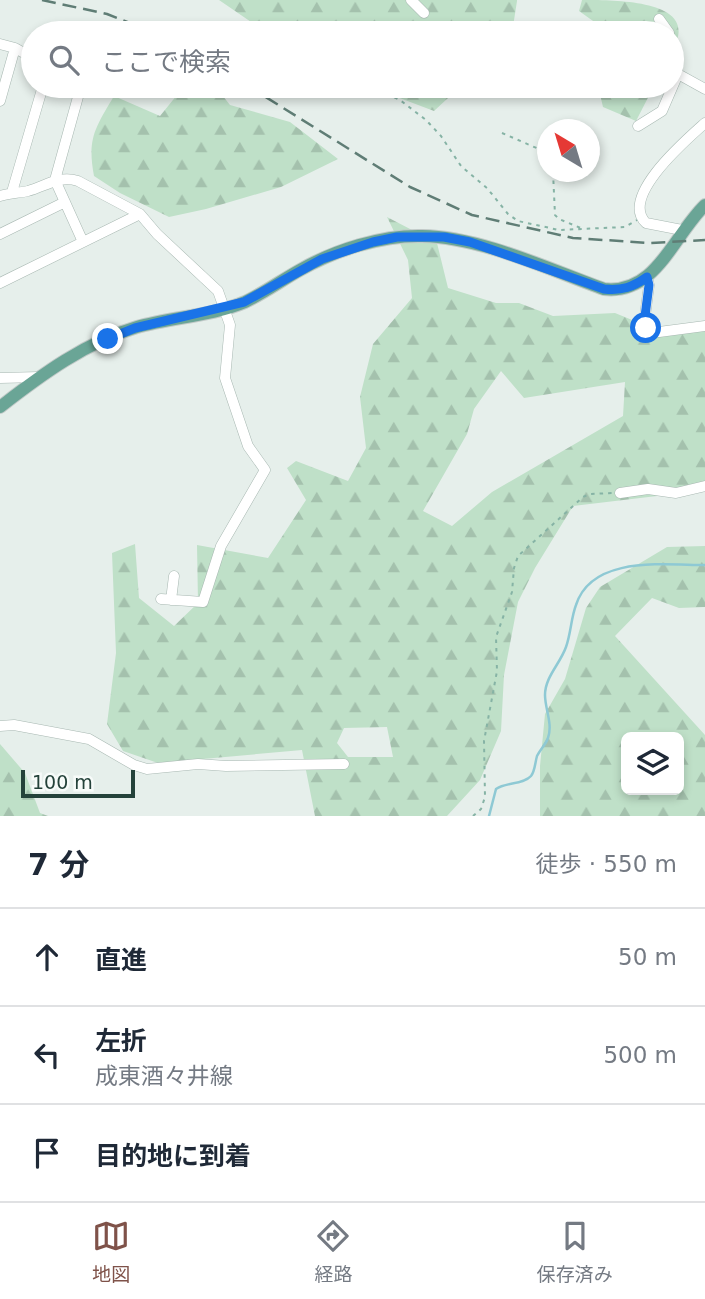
<!DOCTYPE html>
<html lang="ja">
<head>
<meta charset="utf-8">
<style>
  :root { --surface:#fff; --page:#f6f6f7; --text:#1f2937; --muted:#747a83; --line:#e0e1e3; --accent:#7f5249 }
  body { margin:0; font-family:"DejaVu Sans","Noto Sans JP",sans-serif; background:var(--page); color:var(--text) }
  .controls { position:absolute; right:21px; bottom:21px; display:grid; overflow:hidden; border-radius:10px; box-shadow:0 4px 10px #0003 }
  .controls button { width:63px; height:63px; display:grid; place-items:center; padding:0; border:0; border-bottom:2px solid var(--line); background:var(--surface); color:var(--text); font:35px sans-serif }
  .compass { position:absolute; left:537px; top:119px; width:63px; height:63px; border-radius:50%; background:var(--surface); box-shadow:0 4px 10px #0003; rotate:322deg }
  .scale { position:absolute; left:21px; bottom:18px; width:114px; box-sizing:border-box; padding-left:7px; border:4px solid #24423a; border-top:0; font-size:19px; line-height:24px; white-space:nowrap; color:#24423a; -webkit-text-stroke:5px #f7fbf9; paint-order:stroke }
  .stop { position:absolute; width:21px; height:21px; margin:-16px; border:5px solid #1a73e8; border-radius:50%; background:#fff }
  .stop.end { background:#1a73e8; border-color:#fff; box-shadow:0 2px 7px #0008 }
  .list { margin:0; padding:0; list-style:none }
  h2 { display:flex; justify-content:space-between; align-items:center; height:91px; margin:0; padding:0 28px; font-size:30px }
  h2 small { font-size:23px; font-weight:400; color:var(--muted) }
  .list li { display:grid; grid-template-columns:46px 1fr auto; gap:21px; align-items:center; box-sizing:border-box; height:98px; padding:0 28px; border-top:2px solid var(--line) }
  .list b { display:block; font-size:26px; white-space:nowrap }
  .list p { margin:0; font-size:23px; white-space:nowrap; color:var(--muted) }
  .list em { font-size:23px; font-style:normal; color:var(--muted) }
  .icon { flex:none; width:38px; height:38px; fill:none; stroke:currentColor; stroke-width:2; stroke-linecap:round; stroke-linejoin:round }
  .map { position:relative; flex:none; width:705px; height:816px; overflow:hidden }
  .search { position:absolute; background:var(--surface); box-shadow:0 4px 10px #0003; left:21px; right:21px; top:21px; height:77px; display:flex; align-items:center; gap:18px; box-sizing:border-box; padding:0 24px; border-radius:38px; color:var(--muted); font-size:26px }
  .sheet { height:385px; background:var(--surface) }
  nav { display:flex; justify-content:space-around; align-items:center; box-sizing:border-box; height:98px; border-top:2px solid var(--line); background:var(--surface); font-size:19px; color:var(--muted) }
  nav a { display:grid; justify-items:center; gap:4px }
  nav .on { color:var(--accent) }
  .map>svg:first-child { display:block }
  .forest { fill:url(#forest-firs); fill-rule:evenodd }
  .lines { fill:none; stroke-linecap:round; stroke-linejoin:round }
  .stream { stroke:#8ec9d4; stroke-width:2.5 }
  .minor-casing { stroke:#a8b8b2; stroke-width:11 }
  .major-casing { stroke:#c2cac8; stroke-width:14 }
  .path { stroke:#86b3a5; stroke-width:2; stroke-dasharray:3.5 5; stroke-linecap:butt }
  .minor { stroke:#fff; stroke-width:10 }
  .major { stroke:#6aa596; stroke-width:12 }
  .rail { stroke:#5f7d75; stroke-width:2.5; stroke-dasharray:14 7; stroke-linecap:butt }
  .route { stroke:#1a73e8; stroke-width:9 }
</style>
</head>
<body>
<div class="map">
<svg width="705" height="816" viewBox="0 0 705 816">
  <defs>
    <pattern id="forest-firs" width="22" height="20" patternUnits="userSpaceOnUse" patternTransform="scale(1.75)"><rect width="22" height="20" fill="#bfe0c8"/><path d="M5 1l3.5 6h-7zM16 11l3.5 6h-7z" fill="#a4c1ad"/></pattern>
  </defs>
  <rect width="100%" height="100%" fill="#e6efeb"/>
  <path class="forest" d="M219,0H517V1L512,33H296L254,24Z
    M582,0C617,0 703,0 672,50V33H610L579,11Z
    M181,86H215L230,105L290,122L338,159L281,187L206,209L169,217L120,193L94,176C87,139 95,128 114,96L160,116L177,95Z
    M384,86H461L434,111L389,94Z
    M598,86H654L636,121L603,107Z
    M387,217L437,243L448,288L496,303H519L553,316L615,313L664,333L705,322V486L657,496L573,506L535,568L518,602L504,675L501,731L480,780L447,816H315L302,750L158,763L123,751L107,724L116,653L112,553L135,544L139,598L174,626L198,603L197,545L268,558L306,500L287,468L296,461L348,481L366,448L360,397L373,344L412,298L408,260ZM501,371L524,398L625,382L623,416L492,492L452,526L423,511L467,434L474,409ZM387,727L393,757H348L337,743L344,728Z
    M705,546V607L679,608L652,598L615,636L705,735V816H540V766L545,714L565,679L586,608L600,587L667,547ZM626,737H679V790H626Z
    M0,744L25,773L40,813L48,816H0Z"/>
  <g class="lines">
    <path class="stream" d="M489,816L496,789C506,782 523,785 531,776C535,771 535,763 537,756C540,750 546,744 548,738C553,724 545,709 545,695C545,677 560,664 566,647C571,633 571,618 576,605C592,555 665,565 705,565"/>
    <g class="minor-casing">
      <path id="minor" d="M411,0L424,13
        M659,19L669,33
        M0,44L15,48L33,58
        M672,46L678,74L705,89
        M81,86L55,180L83,242
        M148,86H149
        M0,101L15,48
        M638,126L662,111L678,74
        M12,192L43,86
        M0,196C9,193 19,193 28,191C46,186 59,175 78,181L140,214L157,234L218,291L230,325L225,378L248,446L265,470L221,546L203,602L161,599
        M682,230L646,223C619,197 686,140 705,123
        M0,234L65,202
        M647,277L649,285L644,324L646,328L659,332L705,326
        M0,283L140,214
        M0,378L39,377
        M620,493L648,489L676,493L705,486
        M171,600L174,576
        M0,726L14,725L89,739L134,765L147,769L198,764L226,766L344,764"/>
    </g>
    <g class="major-casing">
      <path id="major" d="M0,407C41,375 86,342 137,327C172,317 212,316 245,302C264,293 282,280 300,270C335,250 382,235 422,236C481,237 548,269 604,289C656,295 673,236 705,205"/>
    </g>
    <path class="path" d="M382,86L391,96L400,100L426,120L441,136L461,166L487,188L508,214L518,221L559,230L625,227L637,220
      M502,133L548,153
      M553,172L555,215L559,219L583,229
      M473,816L481,809L485,797L484,741L497,671L496,637L512,592L514,568L518,556L583,497L590,494L613,493"/>
    <use href="#minor" class="minor"/>
    <use href="#major" class="major"/>
    <path class="rail" d="M42,0L107,14L156,33
      M248,86L410,187L472,215L573,238L650,243L705,240"/>
  </g>
  <g class="lines">
    <path class="route" d="M108,339L135,328L244,302L322,259L373,242L397,237H444L470,242L604,289C622,291 633,287 647,277L649,285L644,324L646,328"/>
  </g>
</svg>
<div class="controls">
<button><svg class="icon" aria-label="layers" viewBox="0 0 24 24"><path d="M12 4l9 5-9 5-9-5zM3 14l9 5 9-5"/></svg></button>
</div>
<svg class="compass" viewBox="-18 -18 36 36"><path d="M0-13l5 13h-10z" fill="#e53935"/><path d="M0 13l5-13h-10z" fill="#747a83"/></svg>
<div class="scale">100 m</div>
<div class="stop" style="left:646px;top:328px"></div>
<div class="stop end" style="left:108px;top:339px"></div>
<div class="search"><svg class="icon" aria-label="search" viewBox="0 0 24 24"><circle cx="10" cy="10" r="6"/><path d="M15 15l6 6"/></svg>ここで検索</div>
</div>
<section class="sheet">
<h2>7 分<small>徒歩 · 550 m</small></h2>
<ul class="list">
<li><svg class="icon" aria-label="ahead" viewBox="0 0 24 24"><path d="M12 20V5M6 11l6-6 6 6"/></svg><div><b>直進</b></div><em>50 m</em></li>
<li><svg class="icon" aria-label="left" viewBox="0 0 24 24"><path d="M17 20v-9H6M10 6l-5 5 5 5"/></svg><div><b>左折</b><p>成東酒々井線</p></div><em>500 m</em></li>
<li><svg class="icon" aria-label="arrive" viewBox="0 0 24 24"><path d="M6 21V4h12l-3 4 3 4H6"/></svg><div><b>目的地に到着</b></div></li>
</ul>
</section>
<nav>
<a class="on"><svg class="icon" aria-label="map" viewBox="0 0 24 24"><path d="M3 6l6-2 6 2 6-2v14l-6 2-6-2-6 2zM9 4v14M15 6v14"/></svg>地図</a>
<a><svg class="icon" aria-label="directions" viewBox="0 0 24 24"><path d="M12 3l9 9-9 9-9-9zM9 14v-3h6M13 9l2 2-2 2"/></svg>経路</a>
<a><svg class="icon" aria-label="saved" viewBox="0 0 24 24"><path d="M7 4h10v16l-5-4-5 4z"/></svg>保存済み</a>
</nav>
</body>
</html>
